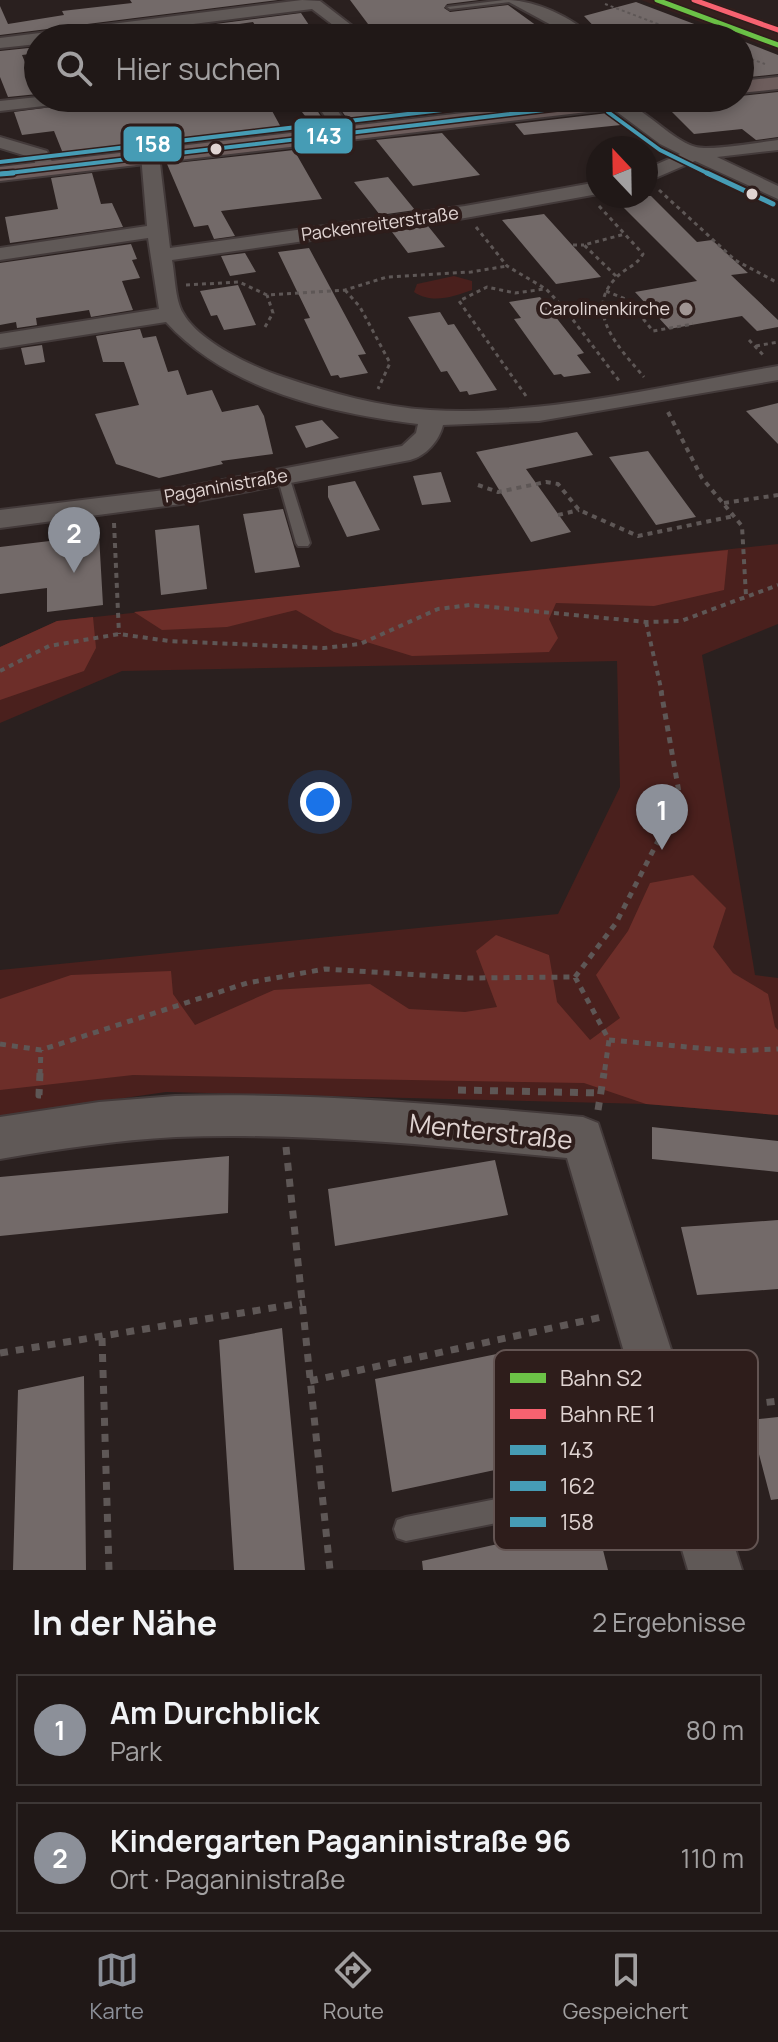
<!DOCTYPE html>
<html lang="de">
<head>
<meta charset="utf-8">
<style>
  :root { --surface:#201817; --page:#2d2524; --text:#f1f3f6; --muted:#a2a0a1; --line:#3d3736; --accent:#8c9099 }
  body { margin:0; font-family:Manrope,sans-serif; background:var(--page); color:var(--text) }
  .compass { position:absolute; left:586px; top:136px; width:72px; height:72px; border-radius:50%; background:var(--surface); box-shadow:0 4px 12px #0003; rotate:338deg }
  .you { position:absolute; left:320px; top:802px; width:28px; height:28px; margin:-20px; border:6px solid #fff; border-radius:50%; background:#1a73e8; box-shadow:0 0 0 12px #1a73e833 }
  .badge { display:grid; place-items:center; width:52px; height:52px; border-radius:50%; background:var(--accent); color:#fff; font-size:26px; font-weight:700 }
  .pin { position:absolute; translate:-50% -66px; filter:drop-shadow(0 2px 4px #0008) }
  .pin::after { content:''; position:absolute; top:42px; width:28px; height:24px; background:inherit; clip-path:polygon(0 0,100% 0,50% 100%) }
  .list { margin:0; padding:0; list-style:none }
  h2 { display:flex; justify-content:space-between; align-items:center; height:104px; margin:0; padding:0 32px; font-size:34px }
  h2 small { font-size:26px; font-weight:400; color:var(--muted) }
  .list li { display:grid; grid-template-columns:52px 1fr auto; gap:24px; align-items:center; box-sizing:border-box; height:112px; margin:0 16px 16px; padding:0 16px; border:2px solid var(--line); border-radius:0px }
  .list b { display:block; font-size:30px; white-space:nowrap }
  .list p { margin:0; font-size:26px; white-space:nowrap; color:var(--muted) }
  .list em { font-size:26px; font-style:normal; color:var(--muted) }
  .icon { flex:none; width:44px; height:44px; fill:none; stroke:currentColor; stroke-width:2; stroke-linecap:round; stroke-linejoin:round }
  .map { position:relative; flex:none; width:778px; height:1570px; overflow:hidden }
  .search { position:absolute; background:var(--surface); box-shadow:0 4px 12px #0003; left:24px; right:24px; top:24px; height:88px; display:flex; align-items:center; gap:20px; box-sizing:border-box; padding:0 28px; border-radius:44px; color:var(--muted); font-size:30px }
  .sheet { height:360px; background:var(--surface) }
  nav { display:flex; justify-content:space-around; align-items:center; box-sizing:border-box; height:112px; border-top:2px solid var(--line); background:var(--surface); font-size:22px; color:var(--muted) }
  nav a { display:grid; justify-items:center; gap:4px }
  nav .on { color:var(--accent) }
  .map>svg:first-child { display:block }
  .built { fill:#36201e }
  .green { fill:#4a201d }
  .forest { fill:#6d2e29 }
  .building { fill:#736a69 }
  .lines { fill:none; stroke-linecap:round; stroke-linejoin:round }
  .lane-casing { stroke:#433a3a; stroke-width:4 }
  .street-casing { stroke:#433a3a; stroke-width:4 }
  .primary-casing { stroke:#433a3a; stroke-width:4 }
  .path-far4 { stroke:#5e5756; stroke-width:2; stroke-dasharray:3 3; stroke-linecap:butt }
  .path-far3 { stroke:#5e5756; stroke-width:3; stroke-dasharray:4 4; stroke-linecap:butt }
  .path-far2 { stroke:#5e5756; stroke-width:4; stroke-dasharray:5 5; stroke-linecap:butt }
  .path-far1 { stroke:#5e5756; stroke-width:5; stroke-dasharray:6 6; stroke-linecap:butt }
  .path { stroke:#5e5756; stroke-width:7; stroke-dasharray:8 8; stroke-linecap:butt }
  .lane { fill:#605957; fill-rule:evenodd }
  .street { fill:#605957; fill-rule:evenodd }
  .primary { fill:#6d5d5c; fill-rule:evenodd }
  .bus-1-far1-casing { stroke:#2e1d1b; stroke-width:7 }
  .bus-1-casing { stroke:#2e1d1b; stroke-width:9 }
  .bus-2-far1-casing { stroke:#2e1d1b; stroke-width:7 }
  .bus-2-casing { stroke:#2e1d1b; stroke-width:9 }
  .bus-3-casing { stroke:#2e1d1b; stroke-width:7 }
  .bus-1-far1 { stroke:#469cb5; stroke-width:4 }
  .bus-1 { stroke:#469cb5; stroke-width:5 }
  .bus-2-far1 { stroke:#469cb5; stroke-width:4 }
  .bus-2 { stroke:#469cb5; stroke-width:5 }
  .bus-3 { stroke:#469cb5; stroke-width:4 }
  .rail-1-casing { stroke:#2e1d1b; stroke-width:8 }
  .rail-2-casing { stroke:#2e1d1b; stroke-width:8 }
  .rail-1 { stroke:#6cc247; stroke-width:5 }
  .rail-2 { stroke:#f76270; stroke-width:5 }
  .bus-dot { fill:#e0d4d2; stroke:#2e1d1b; stroke-width:3 }
  .poi-dot { fill:#a09593; stroke:#2e1d1b; stroke-width:3 }
  .labels { text-anchor:middle; stroke-width:8; stroke-linejoin:round; paint-order:stroke }
  .far-street-label { font-size:18px; fill:#e0d4d2; stroke:#2e1d1b }
  .far-poi-label { font-size:18px; fill:#e0d4d2; stroke:#2e1d1b; text-anchor:end }
  .near-street-label { font-size:26px; fill:#e0d4d2; stroke:#2e1d1b }
  .key { fill:#2e1d1b; stroke:#635452; stroke-width:2 }
  .key-label { font-size:22px; fill:#e0d4d2 }
  .line-badge { stroke:#2e1d1b; stroke-width:3 }
  .badge-label { font-size:22px; text-anchor:middle; font-weight:bold; fill:#fff }
</style>
</head>
<body>
<div class="map">
<svg width="778" height="1570" viewBox="0 0 778 1570">
  <rect width="100%" height="100%" fill="#2a201f"/>
  <path class="built" d="M641,0H709L778,25V51Z"/>
  <path class="green" d="M454,276L472,281V290C453,297 432,304 414,292L417,284Z
    M778,544V624L702,655L755,975L778,978V1115L646,1104L166,1092L0,1116V970L558,914L620,787L617,661L122,671L0,723V647L57,621Z"/>
  <path class="forest" d="M728,550L724,590L654,606L556,603L549,619L558,638L549,652L412,656L334,632L296,610L227,627L162,630L134,612Z
    M93,617L96,648L84,671L0,700V647L57,621Z
    M693,875L726,908L713,947L733,973L768,994L775,1027L778,1030V1115L646,1104L584,1083L133,1075L0,1090V999L71,975L171,971L173,994L195,1025L274,990L370,984L409,1009L465,1012L497,1007L476,951L496,935L549,955L557,1002L590,1040L620,1018L596,975L628,931L650,883Z"/>
  <path class="building" d="M130,0H278L0,35V6L8,24L64,15L62,11L132,3Z
    M350,0H479L447,4L444,8L450,12L508,5L537,26L499,30L488,38H476L475,35L384,38L374,32Z
    M636,2L726,36L725,38H605L584,16Z
    M301,13L309,25L303,26L313,38H286L281,31L260,33L253,22L177,33L107,38Z
    M740,40L778,55V74L740,78Z
    M38,47V53L22,55L38,94L8,97L0,77V51Z
    M778,92V137L756,140L742,129L694,134L667,107L740,100V96Z
    M119,98H265L283,131L160,145L158,141L64,156L54,131L22,135L14,112Z
    M352,98H411L412,113L348,120L334,100Z
    M312,102L325,123L311,124L296,104Z
    M608,113L621,125L524,135L515,124Z
    M442,133L480,175L413,186L376,140Z
    M294,150L322,199L221,211L235,236L214,239L208,225L194,227L167,164Z
    M92,173L101,204L112,203L123,227L10,243L5,217L58,209L51,178Z
    M388,177L415,210L380,215L354,182Z
    M612,196H651L697,242L712,240L748,273L731,275L778,320V327L757,331L742,316L669,329L635,292L697,281Z
    M544,214L601,277L556,284L502,220Z
    M428,226L445,247L408,253L392,232Z
    M131,244L137,259L132,260L140,278L122,281L133,310L91,317L89,310L36,318L37,325L17,328L16,322L0,325V263Z
    M309,248L366,354L358,355L368,373L340,378L338,375L331,376L304,319L310,318L278,252Z
    M245,253L256,272L230,276L221,256Z
    M238,285L256,325L224,330L217,315L211,316L200,291Z
    M540,297L584,353L577,355L591,373L564,377L561,374L554,375L514,319L521,318L509,302Z
    M440,312L448,325L454,324L497,390L469,395L467,391L460,392L447,371L441,372L408,317Z
    M140,329L143,338L156,336L168,372L178,370L187,395L212,390L222,412L258,405L264,416L273,454L221,461L223,464L159,478L116,464L95,414L139,405L124,362H103L96,336Z
    M42,345L45,362L25,365L21,348Z
    M778,403V444L746,411Z
    M322,420L339,438L306,448L295,426Z
    M577,432L593,455L526,469L571,532L531,542L476,452Z
    M648,451L671,483L696,517L656,525L609,457Z
    M441,472L451,502L422,505L413,476Z
    M355,481L380,530L347,537L328,497V486Z
    M283,509L300,567L255,573L243,514Z
    M199,525L207,589L161,595L155,530Z
    M99,535L103,605L47,612V588L0,594V547Z
    M652,1127L778,1141V1172L652,1159Z
    M229,1156L228,1213L0,1236V1177Z
    M495,1160L508,1215L335,1246L328,1189Z
    M778,1220V1289L697,1295L681,1227Z
    M282,1328L305,1570H234L219,1340Z
    M521,1349L540,1431L600,1415L612,1458L555,1472L551,1458L392,1492L375,1379Z
    M84,1376L86,1570H13L18,1390Z
    M778,1417V1499L771,1500L750,1420Z
    M596,1522L608,1570H423L422,1561Z"/>
  <g class="lines">
    <g class="lane-casing">
      <path id="lane" d="M504,0L518,1L450,9L447,7Z
        M283,472L289,476L310,543L308,546H298L296,543L277,476Z
        M683,1462L692,1465L695,1474L692,1483L683,1486L406,1541L397,1538L394,1529L397,1520L406,1517Z"/>
    </g>
    <g class="street-casing">
      <path id="street" d="M302,0L320,1L368,38H350L312,9L83,38H38V44L0,48V38Z
        M505,0C535,0 572,17 593,38H574L567,34L491,38L499,33L555,27Z
        M38,97L78,98L70,103L0,111V101Z
        M313,98H329L353,133L350,137H338Z
        M609,98C636,97 667,139 696,147C711,151 760,142 778,140V150L717,157L778,186V199L695,161L646,182V169L680,154L660,144L609,106L607,102Z
        M0,137L47,151L55,168L46,174L39,172L33,158L0,148Z
        M150,150L159,155L170,248L465,206L598,182V194L465,218L172,260C175,275 175,300 183,313C199,342 253,367 283,377C331,393 380,407 430,410C541,417 668,385 778,366V380L539,421L443,425C439,441 426,456 410,460L181,504L0,528V510L181,488L402,446L416,433L418,424C329,413 228,390 166,322L0,348V334L159,309L148,238L0,260V248L147,226L141,155Z
        M175,1096C311,1092 447,1105 583,1117L598,1123L742,1570H688L567,1158C438,1146 306,1132 176,1137C117,1140 58,1149 0,1159V1117L99,1102Z"/>
    </g>
    <g class="primary-casing">
      <path id="primary" d="M778,77V89L740,93V81Z
        M591,98H658L647,105L0,181V167Z"/>
    </g>
    <path class="path-far4" d="M605,4L695,38
      M740,55L765,64
      M668,102L707,98"/>
    <path class="path-far3" d="M659,190L735,260L778,283
      M599,206L643,254C636,267 624,268 615,279C583,312 621,350 644,377
      M476,227L507,266L546,289L564,308L620,382
      M573,245H584
      M616,276L584,245L625,234
      M186,285L239,282L267,295L345,290L387,277L471,272L507,266
      M345,290L360,307L390,363L378,389
      M606,291L628,300L653,331L693,324
      M265,327L273,313L267,295
      M749,340L765,357
      M756,346L778,342
      M526,396L459,301L487,287L515,293L545,289"/>
    <path class="path-far2" d="M668,412L702,478L742,526L746,596
      M478,485L498,492L546,482L558,484L579,510L638,536L734,516
      M724,503L778,495
      M558,515L579,510
      M114,523L119,634
      M646,622L662,693
      M0,671L49,646L119,634L169,641L324,648L360,644L438,609L470,605L646,622L681,621L778,585"/>
    <path class="path-far1" d="M575,977L616,923L680,798L661,691
      M575,977L609,1040L604,1075
      M609,1040L733,1051L778,1049
      M0,1044L41,1050L247,983L325,969L469,978L575,977
      M40,1075L41,1050"/>
    <path class="path" d="M40,1073L39,1095H45
      M458,1090L601,1093
      M598,1110L604,1073
      M286,1147L330,1570
      M102,1338L109,1570
      M0,1353L302,1303
      M310,1381L602,1317
      M703,1410L778,1401"/>
    <use href="#lane" class="lane"/>
    <use href="#street" class="street"/>
    <use href="#primary" class="primary"/>
    <g class="bus-1-far1-casing">
      <path id="bus-1-far1" d="M0,174L647,98"/>
    </g>
    <g class="bus-1-casing">
      <path id="bus-1" d="M0,174L13,173"/>
    </g>
    <g class="bus-2-far1-casing">
      <path id="bus-2-far1" d="M608,112L660,150L711,175"/>
    </g>
    <g class="bus-2-casing">
      <path id="bus-2" d="M707,173L773,204"/>
    </g>
    <g class="bus-3-casing">
      <path id="bus-3" d="M0,162L544,98"/>
    </g>
    <use href="#bus-1-far1" class="bus-1-far1"/>
    <use href="#bus-1" class="bus-1"/>
    <use href="#bus-2-far1" class="bus-2-far1"/>
    <use href="#bus-2" class="bus-2"/>
    <use href="#bus-3" class="bus-3"/>
    <g class="rail-1-casing">
      <path id="rail-1" d="M657,0L778,45"/>
    </g>
    <g class="rail-2-casing">
      <path id="rail-2" d="M694,0L778,30"/>
    </g>
    <use href="#rail-1" class="rail-1"/>
    <use href="#rail-2" class="rail-2"/>
  </g>
  <g class="bus-dot">
    <circle cx="216" cy="149" r="7"/>
    <circle cx="752" cy="194" r="7"/>
  </g>
  <circle class="poi-dot" cx="686" cy="309" r="8"/>
  <g class="labels">
    <g class="far-street-label">
      <text transform="translate(380 224) rotate(-8)" y="6">Packenreiterstraße</text>
      <text transform="translate(226 486) rotate(-10)" y="6">Paganinistraße</text>
    </g>
    <g class="far-poi-label">
      <text x="670" y="315">Carolinenkirche</text>
    </g>
    <g class="near-street-label">
      <text transform="translate(491 1132) rotate(6)" y="9">Menterstraße</text>
    </g>
  </g>
  <rect x="494" y="1350" width="264" height="200" rx="12" class="key"/>
  <rect x="510" y="1373" width="36" height="10" fill="#6cc247"/>
  <rect x="510" y="1409" width="36" height="10" fill="#f76270"/>
  <rect x="510" y="1445" width="36" height="10" fill="#469cb5"/>
  <rect x="510" y="1481" width="36" height="10" fill="#469cb5"/>
  <rect x="510" y="1517" width="36" height="10" fill="#469cb5"/>
  <g class="key-label">
    <text x="560" y="1386">Bahn S2</text>
    <text x="560" y="1422">Bahn RE 1</text>
    <text x="560" y="1458">143</text>
    <text x="560" y="1494">162</text>
    <text x="560" y="1530">158</text>
  </g>
  <g class="line-badge">
    <rect x="293" y="117" width="61" height="38" rx="8" fill="#469cb5"/>
    <rect x="122" y="125" width="61" height="38" rx="8" fill="#469cb5"/>
  </g>
  <g class="badge-label">
    <text x="324" y="144">143</text>
    <text x="153" y="152">158</text>
  </g>
</svg>
<svg class="compass" viewBox="-18 -18 36 36"><path d="M0-13l5 13h-10z" fill="#e53935"/><path d="M0 13l5-13h-10z" fill="#a2a0a1"/></svg>
<div class="you"></div>
<div class="pin badge" style="left:662px;top:850px">1</div>
<div class="pin badge" style="left:74px;top:573px">2</div>
<div class="search"><svg class="icon" aria-label="search" viewBox="0 0 24 24"><circle cx="10" cy="10" r="6"/><path d="M15 15l6 6"/></svg>Hier suchen</div>
</div>
<section class="sheet">
<h2>In der Nähe<small>2 Ergebnisse</small></h2>
<ul class="list">
<li><span class="badge">1</span><div><b>Am Durchblick</b><p>Park</p></div><em>80 m</em></li>
<li><span class="badge">2</span><div><b>Kindergarten Paganinistraße 96</b><p>Ort · Paganinistraße</p></div><em>110 m</em></li>
</ul>
</section>
<nav>
<a class="on"><svg class="icon" aria-label="map" viewBox="0 0 24 24"><path d="M3 6l6-2 6 2 6-2v14l-6 2-6-2-6 2zM9 4v14M15 6v14"/></svg>Karte</a>
<a><svg class="icon" aria-label="directions" viewBox="0 0 24 24"><path d="M12 3l9 9-9 9-9-9zM9 14v-3h6M13 9l2 2-2 2"/></svg>Route</a>
<a><svg class="icon" aria-label="saved" viewBox="0 0 24 24"><path d="M7 4h10v16l-5-4-5 4z"/></svg>Gespeichert</a>
</nav>
</body>
</html>
